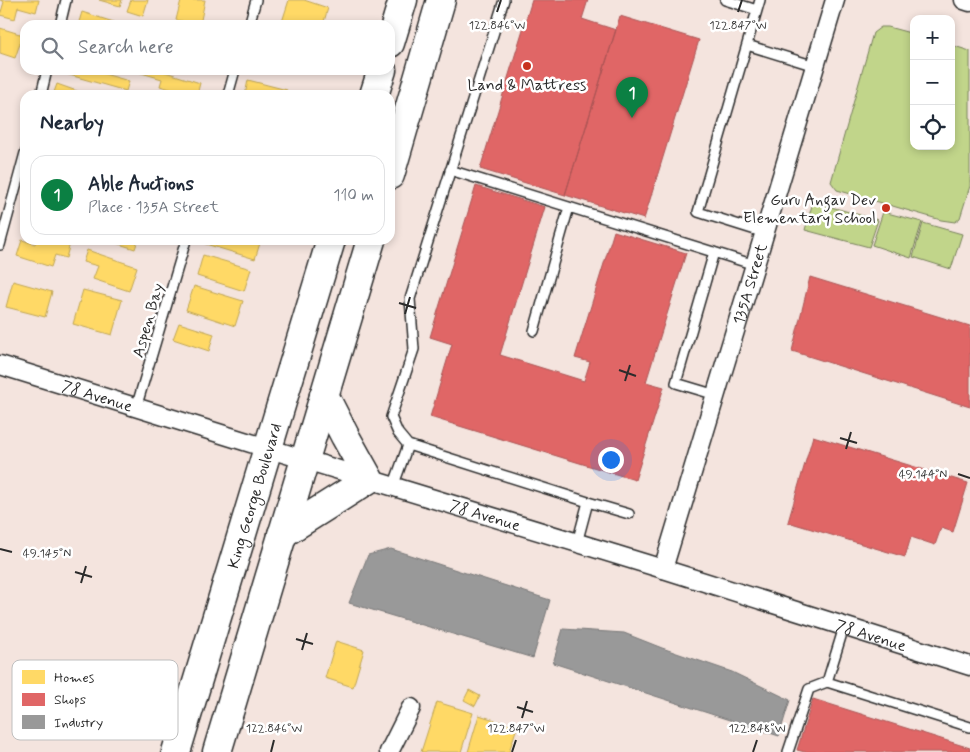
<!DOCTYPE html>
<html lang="en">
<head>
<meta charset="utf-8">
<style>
  :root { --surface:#fff; --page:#f2f2f3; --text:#1f2937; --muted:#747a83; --line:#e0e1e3; --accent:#0b8043 }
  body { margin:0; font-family:Mynerve,sans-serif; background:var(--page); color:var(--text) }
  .controls { position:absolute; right:15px; top:15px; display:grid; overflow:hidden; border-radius:10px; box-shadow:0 2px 8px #0003 }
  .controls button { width:45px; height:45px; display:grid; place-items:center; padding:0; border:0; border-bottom:1px solid var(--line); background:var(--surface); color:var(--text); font:25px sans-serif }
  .you { position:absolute; left:610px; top:459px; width:18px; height:18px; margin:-12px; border:4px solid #fff; border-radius:50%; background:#1a73e8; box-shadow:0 0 0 8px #1a73e833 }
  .badge { display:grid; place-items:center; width:32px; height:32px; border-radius:50%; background:var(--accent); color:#fff; font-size:16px; font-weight:700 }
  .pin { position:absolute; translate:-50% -41px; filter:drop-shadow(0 1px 2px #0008) }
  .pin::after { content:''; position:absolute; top:26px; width:18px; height:15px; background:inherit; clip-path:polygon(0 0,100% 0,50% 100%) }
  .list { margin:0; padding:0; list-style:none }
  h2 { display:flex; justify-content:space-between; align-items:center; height:65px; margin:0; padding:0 20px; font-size:21px }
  h2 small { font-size:16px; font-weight:400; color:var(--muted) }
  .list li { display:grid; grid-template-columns:32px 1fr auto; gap:15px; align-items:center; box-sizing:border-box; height:80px; margin:0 10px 10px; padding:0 10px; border:1px solid var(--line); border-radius:15px }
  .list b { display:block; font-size:19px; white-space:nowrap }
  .list p { margin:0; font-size:16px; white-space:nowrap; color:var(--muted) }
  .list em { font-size:16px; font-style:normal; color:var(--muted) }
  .icon { flex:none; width:28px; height:28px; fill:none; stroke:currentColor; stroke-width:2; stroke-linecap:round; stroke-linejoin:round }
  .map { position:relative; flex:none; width:970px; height:752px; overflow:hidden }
  .search { position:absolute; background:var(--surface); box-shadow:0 2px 8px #0003; left:20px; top:20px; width:375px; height:55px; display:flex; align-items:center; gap:12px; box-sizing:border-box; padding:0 18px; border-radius:15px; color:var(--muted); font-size:19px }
  .panel { position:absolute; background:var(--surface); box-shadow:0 2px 8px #0003; left:20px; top:90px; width:375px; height:155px; border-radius:15px }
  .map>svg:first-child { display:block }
  .green { fill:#c1d58a; stroke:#76805a }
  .homes { fill:#ffd966; stroke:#bfa554 }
  .shops { fill:#e06666; stroke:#aa5454 }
  .industry { fill:#999; stroke:#787878 }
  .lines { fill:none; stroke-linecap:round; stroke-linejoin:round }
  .service-casing { stroke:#2b2b2b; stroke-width:12 }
  .minor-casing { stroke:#2b2b2b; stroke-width:21 }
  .primary-casing { stroke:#2b2b2b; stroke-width:31 }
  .service { stroke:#fff; stroke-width:9 }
  .minor { stroke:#fff; stroke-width:18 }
  .primary { stroke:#fff; stroke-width:28 }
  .ticks { fill:none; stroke:#2b2b2b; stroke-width:2 }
  .poi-dot { fill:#c8321e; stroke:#fff; stroke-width:2 }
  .labels { text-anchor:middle; stroke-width:5; stroke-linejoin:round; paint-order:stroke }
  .poi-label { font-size:16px; fill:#2b2b2b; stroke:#fff }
  .street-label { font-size:16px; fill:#2b2b2b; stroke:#fff }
  .key { fill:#fff; stroke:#bfbfbf; stroke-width:1 }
  .key-label { font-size:14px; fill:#2b2b2b }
  .ticks-label { font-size:12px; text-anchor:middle; fill:#2b2b2b; stroke:#fff; stroke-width:5; stroke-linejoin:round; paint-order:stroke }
</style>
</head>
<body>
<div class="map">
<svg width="970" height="752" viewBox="0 0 970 752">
  <rect width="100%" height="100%" fill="#f4e4de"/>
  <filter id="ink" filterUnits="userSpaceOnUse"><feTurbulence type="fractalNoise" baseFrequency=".02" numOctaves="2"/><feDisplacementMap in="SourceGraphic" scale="10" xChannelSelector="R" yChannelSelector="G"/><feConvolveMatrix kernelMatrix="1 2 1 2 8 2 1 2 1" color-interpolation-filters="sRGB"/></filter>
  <g filter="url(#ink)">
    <path class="green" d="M881,27H888L914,34V146H951V45L970,51V186L960,218L955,222L941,220L837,190L831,182L873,33Z
      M813,202L878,220L869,247L805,230Z
      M883,212L922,222L911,258L872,245Z
      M923,223L962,234L951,269L913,257Z"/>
    <path class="homes" d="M0,0H39L36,12L18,7L15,19L0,15L4,2Z
      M99,0H122L120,6Z
      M131,0H148L143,16L127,11Z
      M181,0H205L200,25L176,20Z
      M289,0H304L328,8L323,25H281Z
      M82,12L123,25H78Z
      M0,28L23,35L15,58L0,53Z
      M67,70H102L101,73L129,81L126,91L66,74Z
      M138,70H159L200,83L197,95H189L160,86L162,79L138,72Z
      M248,80L287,90L286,95H245Z
      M57,84L88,95H53Z
      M22,240L35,244L36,240H60L70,243L66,258L55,255L51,267L17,256Z
      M106,240H138L135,249Z
      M199,240H261L255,259L199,242Z
      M87,250L137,267L129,291L93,279L98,266L83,262Z
      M203,255L251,269L244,291L197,276Z
      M13,281L52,292L45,317L6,307Z
      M194,286L243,301L235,326L186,310Z
      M83,290L122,300L112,335L73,324Z
      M179,323L214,334L209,351L173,339Z
      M336,641L364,650L353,687L325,678Z
      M469,690L480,696L475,706L464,700Z
      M437,702L473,713L461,752H421Z
      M479,715L517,727L509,752H468Z"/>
    <path class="shops" d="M532,0H588L582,19L616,30L565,195L480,169Z
      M620,16L699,40L644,219L565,195Z
      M476,186L545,207L500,355L584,381L590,362L575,358L614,231L686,253L646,382L664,387L635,480L430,417L452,344L430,337Z
      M810,277L970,326V407L792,351Z
      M813,436L968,483L953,532L941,528L935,545L911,537L905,557L788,522Z
      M813,699L970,748V752H805L797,750Z"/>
    <path class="industry" d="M391,549L550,600L533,658L349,603L368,555Z
      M563,629L624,633L662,648L732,672L790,700L779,736L553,663Z"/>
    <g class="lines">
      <g class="service-casing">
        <path id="service" d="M504,0L410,299L414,349L391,417L398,433L408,445L588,502L577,543
          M725,0L757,10
          M760,0L698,212L765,233
          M60,25L66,0
          M249,25L256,0
          M747,45L815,66
          M41,95L47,70
          M228,95L235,70
          M450,170L755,265
          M0,245L25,153
          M714,252L676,383L716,395
          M534,331L569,207
          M136,408L186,240
          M393,487L408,445
          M588,502L629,514
          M844,627L827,682L970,727
          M788,752L809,689L827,682"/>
      </g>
      <g class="minor-casing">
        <g id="minor">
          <path d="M964,0L970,2"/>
          <path id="s1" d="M0,365L244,441L663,569L970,666"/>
          <path id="s2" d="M663,569L835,0"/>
          <path d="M389,752L411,708"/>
        </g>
      </g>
      <g class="primary-casing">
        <g id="primary">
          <path d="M390,43L403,0"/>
          <path d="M374,95L382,70"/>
          <path d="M390,175L441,0"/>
          <path d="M282,534L369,479L345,436L324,395"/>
          <path id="s3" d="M176,752L331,240"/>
          <path d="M217,752L371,240"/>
        </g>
      </g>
      <use href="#service" class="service"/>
      <use href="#minor" class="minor"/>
      <use href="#primary" class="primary"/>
    </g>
  </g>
  <path class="ticks" d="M497,12L501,0M738,12L742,0M399,303L416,308M405,314L410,297M619,370L636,376M625,381L630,365M840,438L857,443M846,449L851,432M958,474L970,478M0,549L12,552M75,572L92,577M81,583L86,566M296,639L313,644M302,650L307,633M517,707L533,712M522,718L527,701M271,752L274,740M512,752L516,740M753,752L757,740"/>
  <g class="poi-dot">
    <circle cx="527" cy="66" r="5"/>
    <circle cx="886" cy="208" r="5"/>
  </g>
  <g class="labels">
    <g class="poi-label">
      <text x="527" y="90">Land &amp; Mattress</text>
      <text x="876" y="205" text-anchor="end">Guru Angav Dev<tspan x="876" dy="18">Elementary School</tspan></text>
    </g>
    <g class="street-label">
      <text dy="6" stroke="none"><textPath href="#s2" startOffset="298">135A Street</textPath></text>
      <text transform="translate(147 320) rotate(-74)" y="6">Aspen Bay</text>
      <text dy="6" stroke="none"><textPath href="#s1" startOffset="102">78 Avenue</textPath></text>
      <text dy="6" stroke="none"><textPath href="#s3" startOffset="268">King George Boulevard</textPath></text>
      <text dy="6" stroke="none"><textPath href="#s1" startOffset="508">78 Avenue</textPath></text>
      <text dy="6" stroke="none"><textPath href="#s1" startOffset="912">78 Avenue</textPath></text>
    </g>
  </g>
  <rect x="12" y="660" width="166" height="80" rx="8" class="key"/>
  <rect x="22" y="670" width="23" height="14" fill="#ffd966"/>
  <rect x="22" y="693" width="23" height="13" fill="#e06666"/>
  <rect x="22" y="715" width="23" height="14" fill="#999"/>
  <g class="key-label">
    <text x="54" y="682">Homes</text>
    <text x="54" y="704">Shops</text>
    <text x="54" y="727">Industry</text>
  </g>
  <g class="ticks-label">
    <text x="497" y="29">122.846°W</text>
    <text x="738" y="29">122.847°W</text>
    <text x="923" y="478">49.144°N</text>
    <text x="47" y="557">49.145°N</text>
    <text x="274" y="732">122.846°W</text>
    <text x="516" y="732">122.847°W</text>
    <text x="757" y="732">122.848°W</text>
  </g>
</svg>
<div class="controls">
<button>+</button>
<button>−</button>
<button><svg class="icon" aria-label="locate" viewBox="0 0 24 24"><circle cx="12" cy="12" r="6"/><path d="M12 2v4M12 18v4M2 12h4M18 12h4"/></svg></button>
</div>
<div class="you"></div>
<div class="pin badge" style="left:632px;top:118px">1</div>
<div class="search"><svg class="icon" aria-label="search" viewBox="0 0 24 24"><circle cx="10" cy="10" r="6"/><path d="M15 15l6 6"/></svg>Search here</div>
<section class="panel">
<h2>Nearby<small></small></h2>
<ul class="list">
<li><span class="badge">1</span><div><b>Able Auctions</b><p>Place · 135A Street</p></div><em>110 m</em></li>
</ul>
</section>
</div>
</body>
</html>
